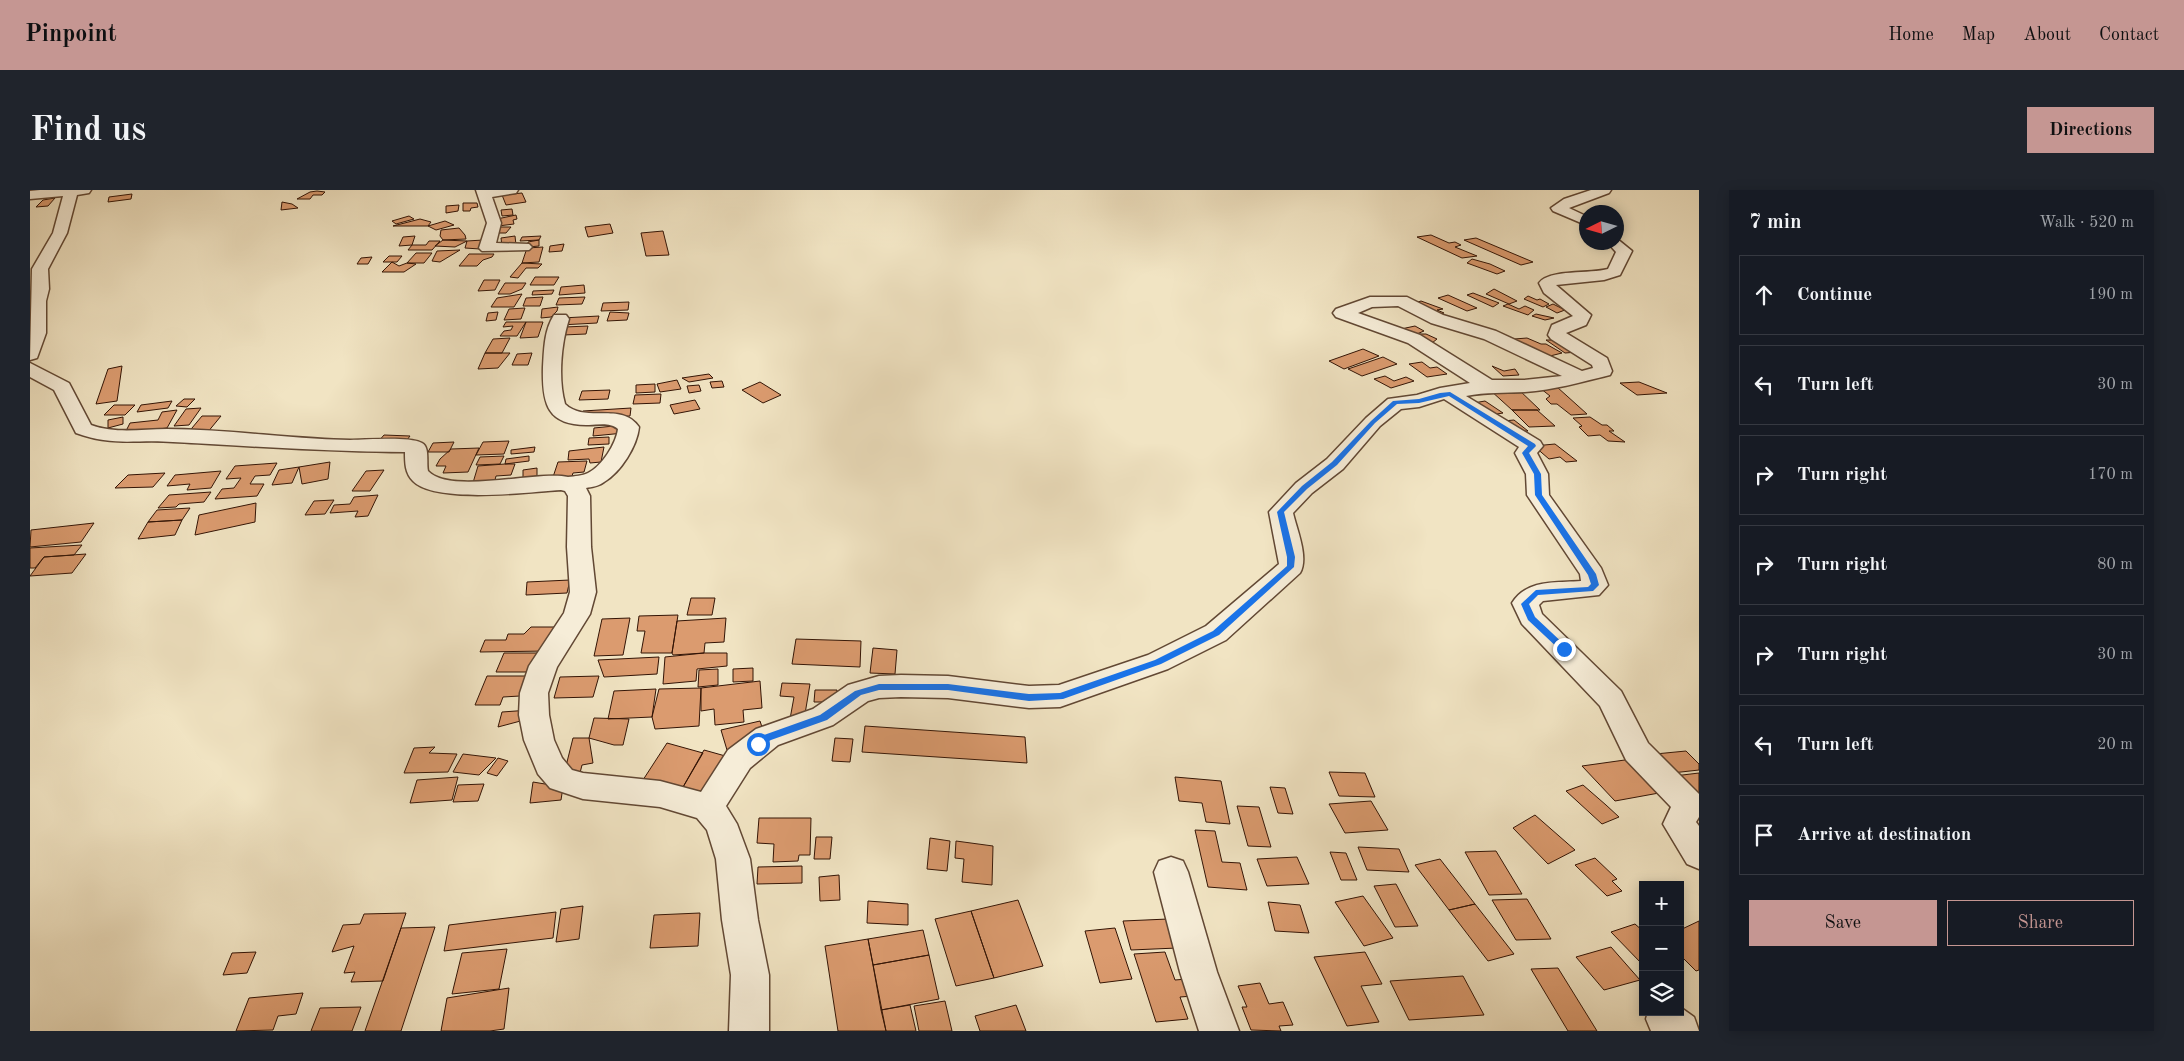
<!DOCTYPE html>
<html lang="en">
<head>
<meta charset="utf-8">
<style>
  :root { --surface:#171b24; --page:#20242c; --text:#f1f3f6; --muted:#9ea1a6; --line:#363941; --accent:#c59692 }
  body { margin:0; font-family:"Old Standard TT",serif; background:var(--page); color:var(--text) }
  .controls { position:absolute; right:15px; bottom:15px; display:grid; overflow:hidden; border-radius:0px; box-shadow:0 2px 12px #0003 }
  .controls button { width:45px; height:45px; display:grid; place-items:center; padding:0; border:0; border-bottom:1px solid var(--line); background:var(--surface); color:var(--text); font:25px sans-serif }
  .compass { position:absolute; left:1549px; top:15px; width:45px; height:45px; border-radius:50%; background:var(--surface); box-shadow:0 2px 12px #0003; rotate:265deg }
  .stop { position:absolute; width:15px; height:15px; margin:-11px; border:4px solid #1a73e8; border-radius:50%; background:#fff }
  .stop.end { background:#1a73e8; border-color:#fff; box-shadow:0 1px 5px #0008 }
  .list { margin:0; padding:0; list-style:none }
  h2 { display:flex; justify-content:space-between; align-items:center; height:65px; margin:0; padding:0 20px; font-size:21px }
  h2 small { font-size:16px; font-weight:400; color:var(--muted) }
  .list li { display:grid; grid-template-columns:32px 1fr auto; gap:15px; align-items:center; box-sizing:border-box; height:80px; margin:0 10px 10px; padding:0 10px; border:1px solid var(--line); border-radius:0px }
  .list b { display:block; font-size:19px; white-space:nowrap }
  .list em { font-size:16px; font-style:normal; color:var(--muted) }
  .actions { display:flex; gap:10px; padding:15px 20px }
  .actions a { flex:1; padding:11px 0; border:1px solid var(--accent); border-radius:0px; text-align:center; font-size:18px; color:var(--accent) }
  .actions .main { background:var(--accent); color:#111 }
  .icon { flex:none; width:28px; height:28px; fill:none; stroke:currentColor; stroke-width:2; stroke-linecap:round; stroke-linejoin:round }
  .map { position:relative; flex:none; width:1669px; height:841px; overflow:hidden; border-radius:0px }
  header { display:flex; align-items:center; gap:30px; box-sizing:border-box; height:70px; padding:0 25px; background:var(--accent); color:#111 }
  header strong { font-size:24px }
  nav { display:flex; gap:28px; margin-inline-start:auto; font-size:18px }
  .intro { display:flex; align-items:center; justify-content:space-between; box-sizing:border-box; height:120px; padding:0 30px }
  h1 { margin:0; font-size:35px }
  .button { padding:12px 22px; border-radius:0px; background:var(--accent); color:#111; font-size:18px; font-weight:700 }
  main { display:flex; gap:30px; padding:0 30px }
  aside { flex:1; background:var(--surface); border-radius:0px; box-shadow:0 2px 12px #0003 }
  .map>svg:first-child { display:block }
  .building { fill:#db9b6f; stroke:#331405 }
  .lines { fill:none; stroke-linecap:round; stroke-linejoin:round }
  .minor-casing { stroke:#624834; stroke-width:3 }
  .minor { fill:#f6edd8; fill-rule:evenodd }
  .route { fill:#1a73e8 }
</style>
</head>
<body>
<header>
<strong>Pinpoint</strong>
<nav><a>Home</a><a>Map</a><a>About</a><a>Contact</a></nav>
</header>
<div class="intro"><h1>Find us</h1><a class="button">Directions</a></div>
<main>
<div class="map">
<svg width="1669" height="841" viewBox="0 0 1669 841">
  <rect width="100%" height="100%" fill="#f1e4c3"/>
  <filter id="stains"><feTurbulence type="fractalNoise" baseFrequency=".004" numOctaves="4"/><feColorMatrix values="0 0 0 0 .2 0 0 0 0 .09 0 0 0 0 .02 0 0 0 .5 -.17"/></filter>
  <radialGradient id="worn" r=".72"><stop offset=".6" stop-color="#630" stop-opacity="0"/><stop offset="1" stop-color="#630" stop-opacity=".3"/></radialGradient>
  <path class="building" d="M287,1L295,2L292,5H283L280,9H267L280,2Z
    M492,3L496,12L476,15L472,5Z
    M102,4L101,9L78,12L79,7Z
    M25,8L18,16L6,17L13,10Z
    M252,12L262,14L268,18L251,20Z
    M433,13H447L448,17L441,18L440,21H433Z
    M429,15L428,21L416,23V16Z
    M482,19L483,25L472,26L471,20Z
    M486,25L487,29L483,30L484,34L468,36L467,29Z
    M379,26L384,29L366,34L362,31Z
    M390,29L401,32L398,36H363Z
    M415,31L424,35L406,40L398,36Z
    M580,34L583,43L558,47L555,37Z
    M469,37H481L476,43H465Z
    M429,38L435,45L436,49L413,50L410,46L411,40Z
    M633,41L639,65L616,66L611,43Z
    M1401,45L1419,53L1425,52L1431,55L1425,57L1447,66L1432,68L1387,47Z
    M385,46L382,55L369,56L373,47Z
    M485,46L486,55L472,56L471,48Z
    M511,46L509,50L490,51L492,47Z
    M1446,48L1503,72L1491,75L1434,50Z
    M413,50L437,51L425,57L405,56Z
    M453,50L450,59L435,58L437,51Z
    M509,50V56L498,57V52Z
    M399,51H410L402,60H378L382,55H396Z
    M534,54L532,61L519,62L520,56Z
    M513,57L509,72L492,73L497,58Z
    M430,60L410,72L402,71L407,61Z
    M386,63H402L394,73H377Z
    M439,64H464L462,67L453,70L447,76H429Z
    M359,66H372L367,72H353Z
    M342,67L338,74H327L331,68Z
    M1442,69L1460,74L1475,81L1467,84L1437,73Z
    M362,72L369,76L377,73L386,74L374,82H352Z
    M492,73L512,74L508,78H496L488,88L480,87Z
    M505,87H529L524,95H500Z
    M454,90H470L465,100L448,101Z
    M475,93H496L492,99L480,104H468Z
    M554,95L555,103L529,105L531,97Z
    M1464,99L1487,111L1479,114L1456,104Z
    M524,100L522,104L502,105L503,101Z
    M1443,103L1469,113L1463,117L1437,105Z
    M492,104L484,117H461L467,108Z
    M1418,105L1447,118L1437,121L1408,108Z
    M1498,106L1507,110L1510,109L1519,114L1513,117L1494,109Z
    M513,107L510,116H493L496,108Z
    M555,107L552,114L526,115L529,108Z
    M1391,111L1413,119L1407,120L1414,123L1405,126L1382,114Z
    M599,112L598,120L571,121L573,113Z
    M1478,114L1489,119L1495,116L1504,120L1498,125L1473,116Z
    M1523,114L1535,120L1527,123L1516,117Z
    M528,117L527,121L521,127L511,128L512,119Z
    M495,118L491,129L474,130L479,119Z
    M468,122L466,130L456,131L458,123Z
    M580,122L599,123L597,130L577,131Z
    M1506,124L1524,128L1515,130L1502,126Z
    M569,126L567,133L530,135L532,128Z
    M476,132H496L487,146H470L474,141L481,140L483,136L473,137Z
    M496,132H513L508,147L490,148Z
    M558,136L556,144L533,145L535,137Z
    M1385,136L1394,141L1382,146L1371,139Z
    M1385,144H1396L1407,149L1402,153Z
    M480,148L472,163H455L463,149Z
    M1497,148L1511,154H1516L1532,163L1512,168L1472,150Z
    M1516,150H1529L1548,162L1535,163Z
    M1333,159L1349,166L1314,179L1299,171Z
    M455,163H480L468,178L448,179Z
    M502,163L498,175H482L487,164Z
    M1353,167L1367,174L1332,186L1318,179Z
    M1392,172L1400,178L1407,177L1417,184L1397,187L1379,174Z
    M92,176L87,211L66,214L78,179Z
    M1462,176L1474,181L1485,179L1489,185L1473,186Z
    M679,184L683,188L659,192L652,188Z
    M1355,186L1364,191L1376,187L1384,191L1361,198L1344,189Z
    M647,190L651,199L630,202L627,194Z
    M692,191L694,197L682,198L680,192Z
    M730,192L751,205L733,213L712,200Z
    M1609,192L1637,203L1607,205L1590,193Z
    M625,194V202L606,203V195Z
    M669,195L671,201L659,203L657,196Z
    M1527,197L1557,224L1541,225L1527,214H1521L1516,209L1520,206L1510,198Z
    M1488,199L1510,220H1482L1460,200Z
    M580,200L578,209L549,210L552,201Z
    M631,204L630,213L603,214L605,205Z
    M154,209H165L157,217L146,216Z
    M665,210L670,219L644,224L640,215Z
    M142,211L138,218L107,222L111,215Z
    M1455,211L1473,223L1455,226L1438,214Z
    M84,215H105L95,225H74Z
    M171,218L159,235L144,236L156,219Z
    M601,218L600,226L552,229L553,221Z
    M147,220L137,238L95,243L100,233L128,230L132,222Z
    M1482,220H1507L1525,236L1499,237Z
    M172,226H191L177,243L157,244Z
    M93,227V234L78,238V230Z
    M1560,227L1572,235H1577L1584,241H1579L1595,252L1578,251L1570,245L1558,246L1549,237L1552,236L1543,228Z
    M1484,230L1498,241L1481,242L1473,231Z
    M594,235V243L563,246L564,238Z
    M354,245L380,246L374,254L347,253Z
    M579,247V254L558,255L559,248Z
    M479,251L474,264L446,265L453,252Z
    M424,252L419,262H398L403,253Z
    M1525,254L1547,271L1536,272L1530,267L1519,269L1504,256Z
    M505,257L504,262L481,264V260Z
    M574,257L571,272L560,273L559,269L538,270L539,261Z
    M449,258L438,282L413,283L416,276H406L410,269L421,259Z
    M474,266L470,274L446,275L450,267Z
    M499,266V271L475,274L476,269Z
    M557,271L554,282L543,283L541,289L522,290L528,272Z
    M300,272L298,289L272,294L269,277Z
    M247,273L240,285L225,286L220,294H234L227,306L185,309L192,299L204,298L211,288L196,289L205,276Z
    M475,274H485L481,285L466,286L464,294L442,296L448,276Z
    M269,277L262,293L242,295L249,280Z
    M507,278V286L493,288V280Z
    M354,280L340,301H322L336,281Z
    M191,281L181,298L157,300L160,294L137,296L145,285Z
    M135,283L123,297L85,298L98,285Z
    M181,302L174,312L149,314L146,317L128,318L139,305Z
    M348,305L338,326L325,327L328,321L300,323L304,315L320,314L324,307Z
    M304,310L295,324L275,325L284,311Z
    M226,313L225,332L165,345L169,325Z
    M160,318L152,330L118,332L127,320Z
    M152,330L145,345L108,349L118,332Z
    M64,333L51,352L0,357L1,340Z
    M52,355L44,365L14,367L5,378H0V358Z
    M56,364L42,383L0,386L14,367Z
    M540,390L537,403L496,405L497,392Z
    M661,408H685L682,425H657Z
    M648,425L642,463H611L615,441H607L609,426Z
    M600,428L593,465L564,466L572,429Z
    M696,428L694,452L675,453L674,463L643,465L642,463L647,431Z
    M501,437H525L517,461L450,462L455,450H476L478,444H494Z
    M766,449L831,451L830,477L762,474Z
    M843,458L867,460L865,484L840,483Z
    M474,463H514L508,482H466Z
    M674,463H697V476L667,479L666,491L633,494L635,467Z
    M629,467L627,484L574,487L568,470Z
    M723,478V491L703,492V479Z
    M688,479V495L668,497L669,480Z
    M457,486H497L490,506L473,507L470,515H445Z
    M569,486L563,507L524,508L530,487Z
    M730,491L732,518L713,520L714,532L685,535L684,519L671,521V498Z
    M752,493L780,494L774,530L760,529L764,507L750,506Z
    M671,498L669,536L625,539L622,527L629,499Z
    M626,499L622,527L578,529L584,501Z
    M785,500H807V512H784Z
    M500,520L498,529L468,537L472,522Z
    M564,528L599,529L593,555H584L559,548Z
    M730,531L735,546L716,555L697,560L691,540Z
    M835,536L995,547L997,573L832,562Z
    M543,548H559L563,573L552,575L549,587L533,588Z
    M805,548L823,549L820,572L802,571Z
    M637,553L673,563L649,604L611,593Z
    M405,557L399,563L427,564L418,582L374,583L384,558Z
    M674,560L706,569L680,612L649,604Z
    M1656,561L1669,574V580L1633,584L1615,565Z
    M433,564L466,568L449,585L423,582Z
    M468,568L478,571L467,586L457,583Z
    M1609,568L1640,601L1585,611L1552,576Z
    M1299,582L1335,583L1345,607L1309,606Z
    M1669,583V621L1636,587Z
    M428,587L422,610L380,613L387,590Z
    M1145,587L1191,591L1200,634L1176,632L1172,613L1149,611Z
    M503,592L533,597L531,610L500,613Z
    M454,594L448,611L423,612L428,595Z
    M1553,595L1576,615L1589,627L1572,634L1536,601Z
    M1240,597L1255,598L1263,624L1248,623Z
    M1341,611L1358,640L1315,643L1299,614Z
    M1207,616L1229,617L1241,657L1218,656Z
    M1505,625L1545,660L1518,674L1483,638Z
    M729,628H781L780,665H769L768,671L743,672L744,654L727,653Z
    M1165,640L1185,641L1192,672L1210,673L1217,700L1178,697Z
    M786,647H802L800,669H784Z
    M900,648L920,651L917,681L897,679Z
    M926,651L963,656L962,695L932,692L934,669L925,668Z
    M1328,657L1369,659L1379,682L1337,680Z
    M1466,661L1492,704L1459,705L1435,662Z
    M1300,662L1316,663L1327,690H1311Z
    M1267,667L1279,694L1237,696L1227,669Z
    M1565,668L1587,689L1582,691L1592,701L1577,706L1545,675Z
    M1410,669L1445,714L1419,720L1385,675Z
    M772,676V693L727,694L728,677Z
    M809,685L810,710L790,711L789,687Z
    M1366,694L1388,736L1365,737L1344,696Z
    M1333,706L1363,748L1334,756L1305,712Z
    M1497,709L1521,749L1486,750L1462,710Z
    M988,710L1013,776L964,788L941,721Z
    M838,711L878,714V735L837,733Z
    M1238,712L1270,715L1279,743L1245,741Z
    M1445,714L1484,764L1458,771L1419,720Z
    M553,716L549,749L526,752L531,719Z
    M941,721L964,788L926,796L905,729Z
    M526,722L523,748L414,761L419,735Z
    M376,723L353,791L321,792L325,782L314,783L324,756L302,762L313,735L330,734L334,724Z
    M670,723L668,756L620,758L624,725Z
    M1138,729L1147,758L1101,760L1093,731Z
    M1669,731V780L1666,781L1650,765V740Z
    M1605,734L1613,741V775L1581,742Z
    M405,737L371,841H335L371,738Z
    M1085,738L1102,789L1070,793L1055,741Z
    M893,740L899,765L843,775L838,749Z
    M838,749L856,841H808L795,756Z
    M1581,757L1610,790L1574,800L1546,767Z
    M477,759L469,799L422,804L432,763Z
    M226,762L217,783L193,785L202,763Z
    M1135,762L1145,790L1157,789L1163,806L1150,807L1158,829L1126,832L1104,764Z
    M1335,762L1352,794L1331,796L1349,832L1317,836L1284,767Z
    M899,765L909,809L851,820L843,775Z
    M1528,778L1567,841H1538L1501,779Z
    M1433,786L1454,825L1379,830L1360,791Z
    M1230,793L1239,814L1253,812L1263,835L1249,836L1251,841L1221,840L1212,817H1217L1208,796Z
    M479,798L474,839L460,841H411L417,808Z
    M273,803L266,824L248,826L243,840L206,841L219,808Z
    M915,811L922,841H889L884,816Z
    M880,815L886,841H856L851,820Z
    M986,815L996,841H950L945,826Z
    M331,817L322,841H281L290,818Z"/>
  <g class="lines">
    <g class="minor-casing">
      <path id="minor" d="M10,0H61L59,3L47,5L37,43L18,79L19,99L16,111V143L7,168L0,170L2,79L23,43L33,6L0,9V1Z
        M446,0H488L486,3L462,7L471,33L466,53L499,54L502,57L499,60L452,61L449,58L457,33Z
        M1561,0H1581L1579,3L1539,18L1556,26V35L1523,21L1521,18L1534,9Z
        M1586,48L1602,61L1590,85L1574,90L1526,95L1561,125L1556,135L1536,143L1577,168L1582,181L1580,185C1551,192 1524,200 1495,202C1475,203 1456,202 1436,206L1510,251L1513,256L1507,263L1518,284L1519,305L1571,378L1578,395L1569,405L1513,411L1509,415L1512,424L1591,501L1618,553L1669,604V627L1666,632L1669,636V679L1657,674L1633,634L1641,617L1596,570L1570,516L1492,434L1482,413C1497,389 1526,393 1551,391L1550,384L1497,305L1496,284L1485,263L1489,257L1414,209L1389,217L1371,219L1350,236L1313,279L1282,303L1263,323C1267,340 1279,368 1270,383L1196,450L1138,479L1030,517L999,518L918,508L871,507L849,508L838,511L803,535L748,555L720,578L696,616L707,634L720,669L728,730L739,785V841H699L701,785L692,730L686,669L677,640L667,628L630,617L553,609L520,598L508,584L494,550L489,525L490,503L499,476L534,423L540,402L537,357L538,306L535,301L531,300C500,302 405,314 383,291C375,283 375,273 375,262C298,262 221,256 143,252C105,249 85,257 46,243L24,200L0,187V173L39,193L61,235C86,244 111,239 137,239C198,239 259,249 320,250C337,250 378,246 392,253C400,257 396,273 398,281C420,305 509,280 538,287C545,286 552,286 558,283C572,276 586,254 588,239C579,232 569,235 559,235C517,236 512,214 513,177C514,161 514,140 524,125H536L539,129C531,154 528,189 535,214C556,234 591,211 609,237C607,256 591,282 574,292C569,296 562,297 556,298L560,306L561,357L566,402L560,424L527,477L518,503L519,525L524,550L532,568L542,580L553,583L630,591L671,602L698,560L726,539L783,519L818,495L849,486L871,485L918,486L999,496L1029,495L1118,465L1176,436L1249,374L1239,322L1266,293L1297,269L1336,228L1358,209L1387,205L1410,198L1440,193L1378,153L1306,127L1303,123L1306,119L1340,107H1377L1413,125L1466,141L1552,181L1563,178L1562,175L1521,149L1518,145L1522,135L1543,126L1514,103L1509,93C1519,79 1561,84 1578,79L1586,62L1577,52H1586ZM1368,116L1401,133L1454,149L1532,186L1494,190H1462L1390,145L1328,123L1342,117Z
        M1141,667L1153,671L1158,682L1187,782L1209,841H1169L1150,782L1124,682L1129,671Z
        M1650,817L1664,827L1669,841H1621L1616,829L1618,822H1650Z"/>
    </g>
    <use href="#minor" class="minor"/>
  </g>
  <path class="route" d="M1420,202L1505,254L1506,256L1499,263L1511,284L1512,305L1566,384L1569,395L1563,401L1508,405L1499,414L1505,427L1537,457V461H1531L1498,430L1491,414L1506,400L1558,397L1561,394L1558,385L1505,305L1504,284L1492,263L1498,256L1419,206L1389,213L1367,214L1345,233L1307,275L1277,299L1254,322L1265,367L1264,377L1189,445L1131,474L1033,509L999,511L918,500H849L831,505L797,530L741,550L728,557L723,554L734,545L790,525L825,501L849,494H918L999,504L1030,503L1125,470L1183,441L1257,376V367L1247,322L1272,296L1302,272L1341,231L1363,211L1389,209L1410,203Z"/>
  <rect width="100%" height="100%" filter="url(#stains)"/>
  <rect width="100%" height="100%" fill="url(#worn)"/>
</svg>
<div class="controls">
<button>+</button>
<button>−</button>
<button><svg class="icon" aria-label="layers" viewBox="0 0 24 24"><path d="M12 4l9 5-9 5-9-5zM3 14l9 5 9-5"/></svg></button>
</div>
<svg class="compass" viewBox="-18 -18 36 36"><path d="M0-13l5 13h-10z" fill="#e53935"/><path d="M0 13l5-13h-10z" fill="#9ea1a6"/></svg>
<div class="stop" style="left:728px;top:554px"></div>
<div class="stop end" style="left:1534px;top:459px"></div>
</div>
<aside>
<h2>7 min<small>Walk · 520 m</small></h2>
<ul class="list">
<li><svg class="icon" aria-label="ahead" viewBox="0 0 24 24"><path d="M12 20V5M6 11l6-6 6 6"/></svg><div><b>Continue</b></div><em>190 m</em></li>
<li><svg class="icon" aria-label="left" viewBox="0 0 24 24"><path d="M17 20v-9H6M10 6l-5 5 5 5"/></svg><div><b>Turn left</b></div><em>30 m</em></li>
<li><svg class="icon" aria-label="right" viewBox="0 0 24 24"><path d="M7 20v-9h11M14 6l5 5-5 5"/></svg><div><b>Turn right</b></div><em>170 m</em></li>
<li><svg class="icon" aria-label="right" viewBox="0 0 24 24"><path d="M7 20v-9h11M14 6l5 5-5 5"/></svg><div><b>Turn right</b></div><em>80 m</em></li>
<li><svg class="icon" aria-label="right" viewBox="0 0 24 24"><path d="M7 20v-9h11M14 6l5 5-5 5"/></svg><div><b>Turn right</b></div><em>30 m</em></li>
<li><svg class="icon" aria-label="left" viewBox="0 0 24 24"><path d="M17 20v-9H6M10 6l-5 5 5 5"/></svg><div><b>Turn left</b></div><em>20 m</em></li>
<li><svg class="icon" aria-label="arrive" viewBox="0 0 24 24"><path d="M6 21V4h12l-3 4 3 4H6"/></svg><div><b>Arrive at destination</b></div></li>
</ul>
<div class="actions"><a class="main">Save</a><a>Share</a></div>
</aside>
</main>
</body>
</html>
